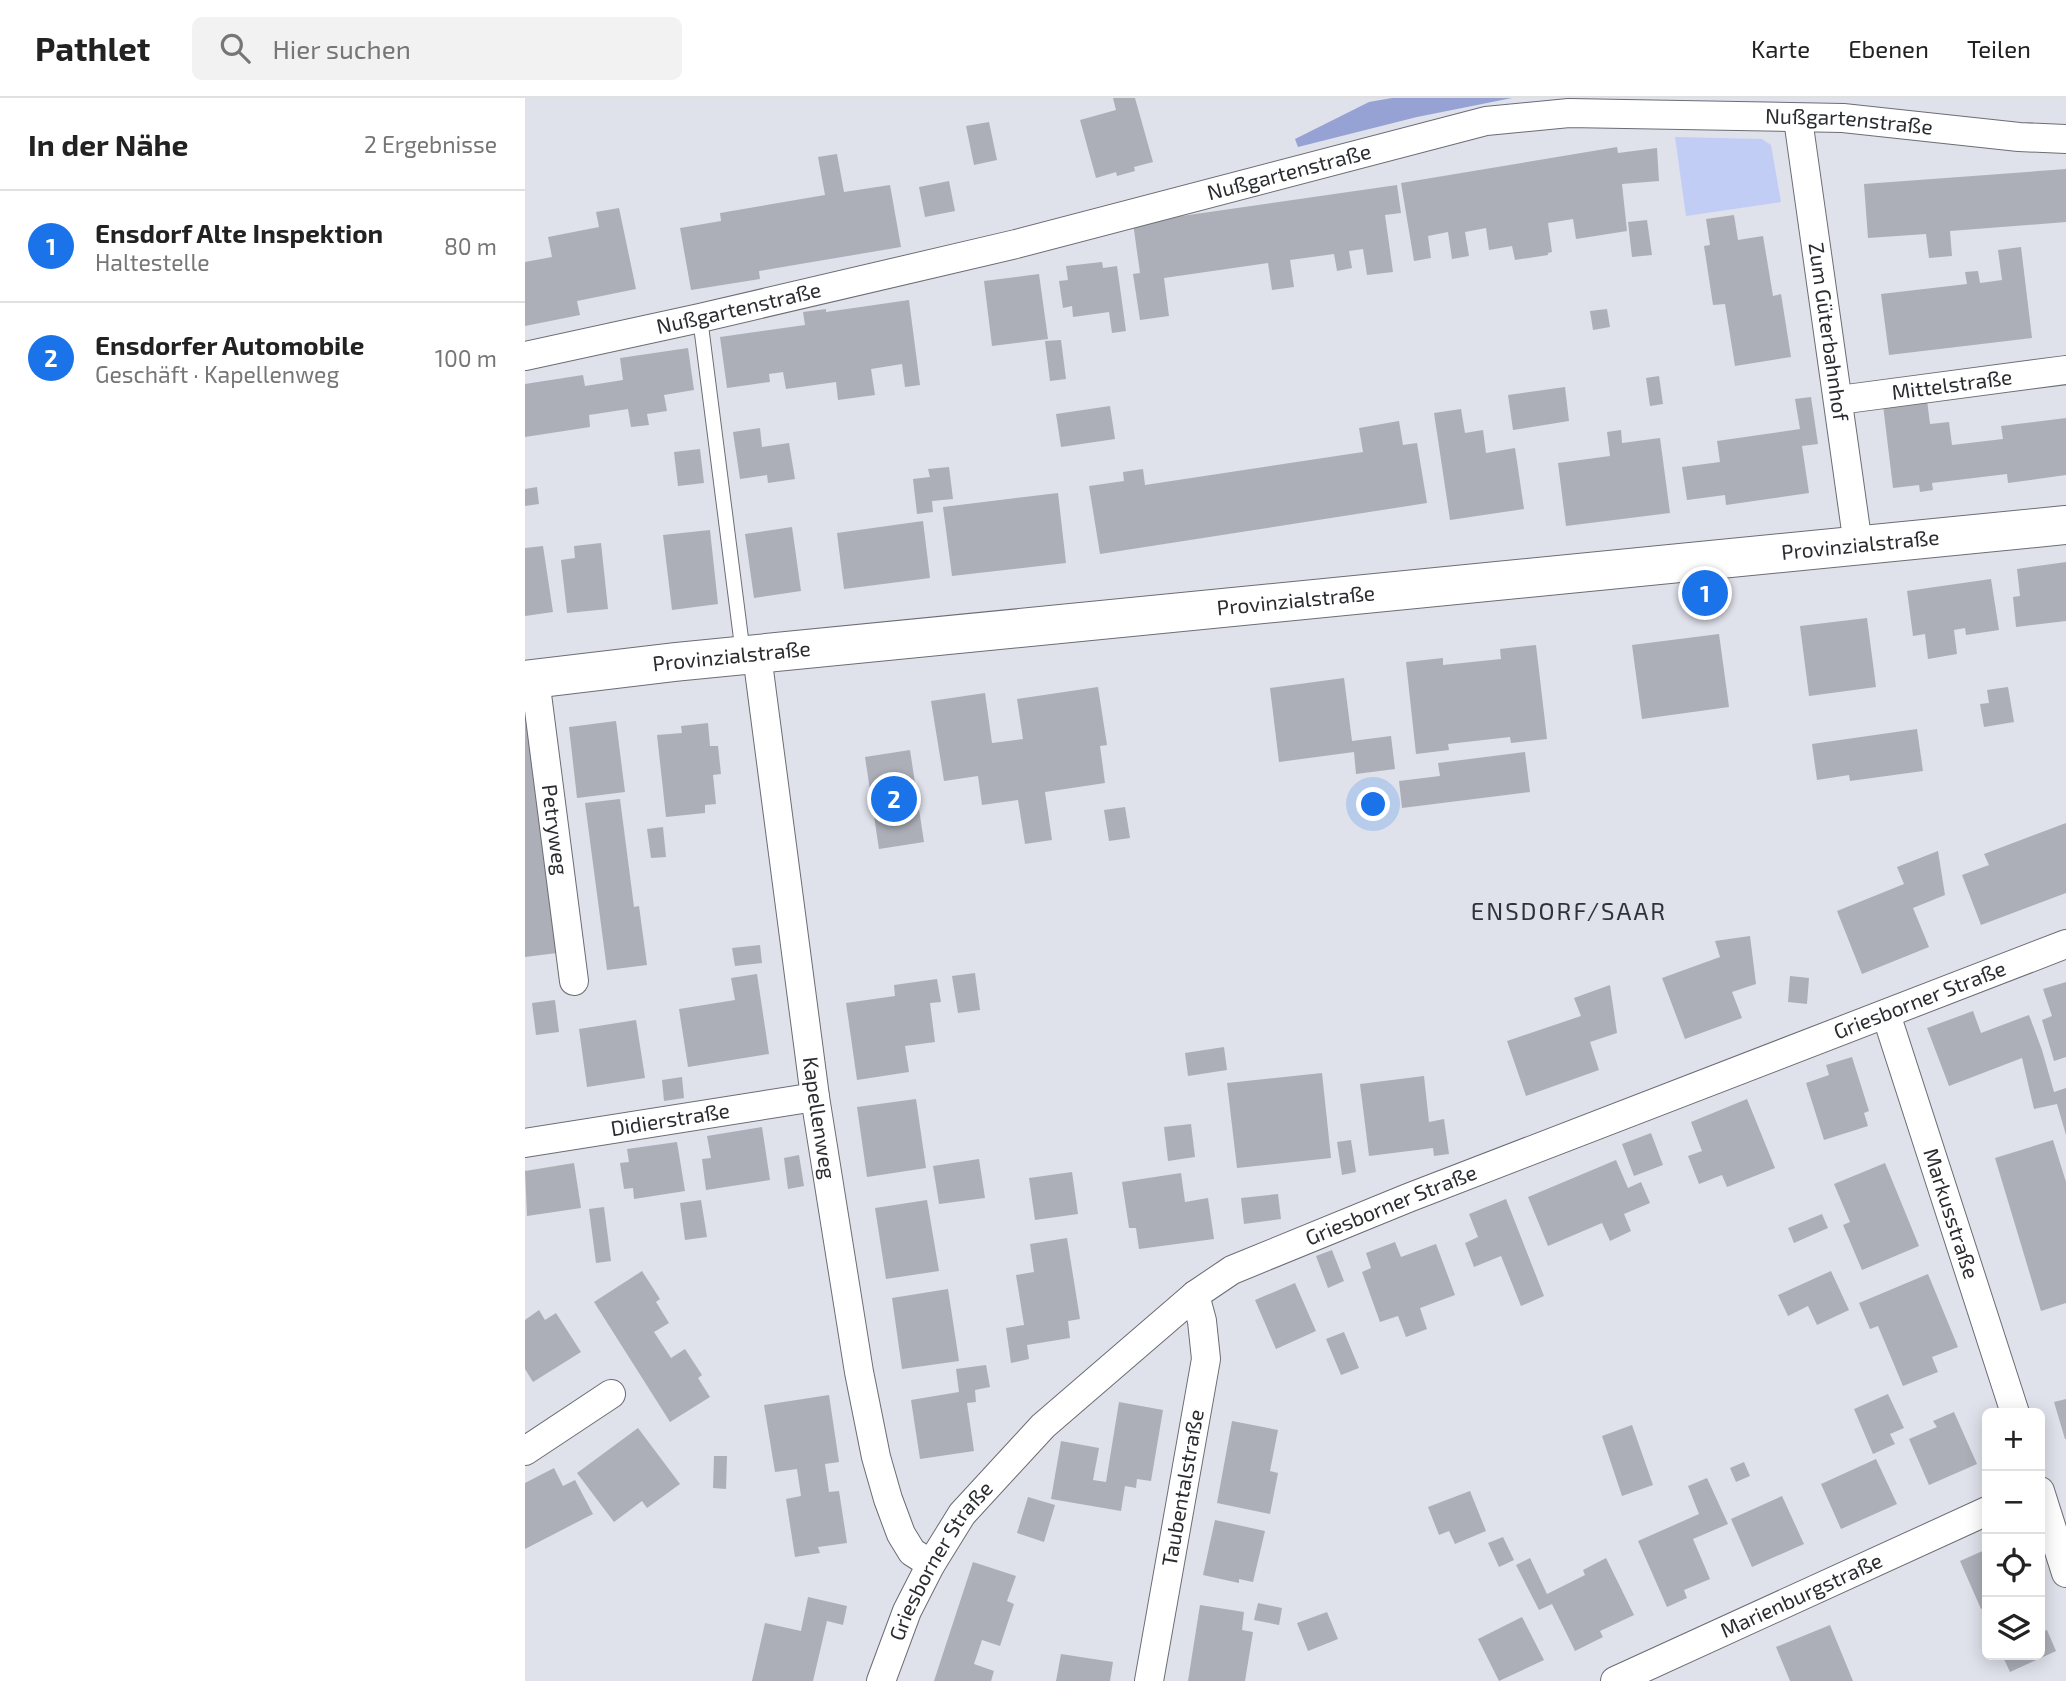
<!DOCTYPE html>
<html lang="de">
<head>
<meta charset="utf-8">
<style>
  :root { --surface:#fff; --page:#f2f2f2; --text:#222; --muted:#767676; --line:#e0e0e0; --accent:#1a73e8 }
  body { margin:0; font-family:"Exo 2",sans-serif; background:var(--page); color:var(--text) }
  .controls { position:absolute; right:21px; bottom:21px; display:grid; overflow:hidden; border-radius:10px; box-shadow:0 4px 18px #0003 }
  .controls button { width:63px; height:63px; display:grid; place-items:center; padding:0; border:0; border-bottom:2px solid var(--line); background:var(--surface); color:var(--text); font:35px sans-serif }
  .you { position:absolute; left:849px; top:707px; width:24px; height:24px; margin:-18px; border:5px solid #fff; border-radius:50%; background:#1a73e8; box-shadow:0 0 0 10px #1a73e833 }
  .badge { display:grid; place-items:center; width:46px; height:46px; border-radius:50%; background:var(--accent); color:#fff; font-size:23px; font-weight:700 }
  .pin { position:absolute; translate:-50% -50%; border:4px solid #fff; box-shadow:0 2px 7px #0006 }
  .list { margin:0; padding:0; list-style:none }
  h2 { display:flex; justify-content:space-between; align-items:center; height:91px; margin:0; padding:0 28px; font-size:30px }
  h2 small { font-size:23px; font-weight:400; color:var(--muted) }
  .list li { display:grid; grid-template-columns:46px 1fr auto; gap:21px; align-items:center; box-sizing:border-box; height:112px; padding:0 28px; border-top:2px solid var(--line) }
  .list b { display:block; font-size:26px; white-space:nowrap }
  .list p { margin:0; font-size:23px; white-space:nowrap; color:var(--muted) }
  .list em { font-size:23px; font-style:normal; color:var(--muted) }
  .icon { flex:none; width:38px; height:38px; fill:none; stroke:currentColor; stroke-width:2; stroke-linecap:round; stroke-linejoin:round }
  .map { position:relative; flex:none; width:1541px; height:1583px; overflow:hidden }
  header { display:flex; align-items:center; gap:42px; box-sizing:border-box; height:98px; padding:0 35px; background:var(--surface); border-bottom:2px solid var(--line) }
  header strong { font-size:33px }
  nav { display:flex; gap:38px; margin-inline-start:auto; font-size:24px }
  .search { width:490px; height:63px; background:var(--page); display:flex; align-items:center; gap:18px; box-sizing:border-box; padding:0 24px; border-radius:10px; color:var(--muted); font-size:26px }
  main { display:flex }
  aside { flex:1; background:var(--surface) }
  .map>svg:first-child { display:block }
  .green { fill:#c2cdf6 }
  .forest { fill:#95a2d3 }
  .building { fill:#acafb8 }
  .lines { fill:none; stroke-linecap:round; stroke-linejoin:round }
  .service-casing { stroke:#6b6d75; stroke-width:16 }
  .minor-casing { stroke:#6b6d75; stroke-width:30 }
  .secondary-casing { stroke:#6b6d75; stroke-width:40 }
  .service { stroke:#fff; stroke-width:14 }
  .minor { stroke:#fff; stroke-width:28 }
  .secondary { stroke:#fff; stroke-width:38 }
  .labels { text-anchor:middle; stroke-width:6; stroke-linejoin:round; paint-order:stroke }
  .street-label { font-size:21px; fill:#2b2c2f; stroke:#dfe1eb }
  .quarter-label { font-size:24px; letter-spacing:2px; fill:#303239; stroke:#dfe1eb }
</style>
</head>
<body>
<header>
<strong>Pathlet</strong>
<div class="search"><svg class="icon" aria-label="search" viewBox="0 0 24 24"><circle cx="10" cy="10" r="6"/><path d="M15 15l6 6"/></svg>Hier suchen</div>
<nav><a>Karte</a><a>Ebenen</a><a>Teilen</a></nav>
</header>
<main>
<aside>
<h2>In der Nähe<small>2 Ergebnisse</small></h2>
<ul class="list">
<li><span class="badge">1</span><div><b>Ensdorf Alte Inspektion</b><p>Haltestelle</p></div><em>80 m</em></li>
<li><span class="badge">2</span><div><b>Ensdorfer Automobile</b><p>Geschäft · Kapellenweg</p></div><em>100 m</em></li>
</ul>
</aside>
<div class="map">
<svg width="1541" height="1583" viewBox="0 0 1541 1583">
  <rect width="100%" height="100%" fill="#dfe1eb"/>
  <path class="green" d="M1150,39L1237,41L1246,47L1256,104L1161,118Z"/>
  <path class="forest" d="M867,0H987L892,19L773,49L770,41L844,4Z"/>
  <path class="building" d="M588,0H610L628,64L609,69L610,73L592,78L591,74L571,80L555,22L591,12Z
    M464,24L472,62L449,67L441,28Z
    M1092,49L1093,55L1132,50L1134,83L1097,86L1102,133L1051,141L1048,121L1023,125L1027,154L1023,155V157L990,162L987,148L964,152L961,130L940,134L944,158L927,161L923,134L903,138L906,160L889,163L876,85Z
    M312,56L319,94L365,87L376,149L234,173L235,181L166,192L155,130L196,123L195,115L300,97L293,59Z
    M1541,71V124L1425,133L1427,158L1404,160L1401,136L1343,140L1339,86Z
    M424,83L430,113L400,119L394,89Z
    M872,87L876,115L860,117L868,174L842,177L838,151L824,153L827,170L812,173L809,156L765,162L769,189L747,192L743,165L639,180L644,218L615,222L608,176L615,175L608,125Z
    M94,110L111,191L52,203L55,217L0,228V164L27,159L23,139L74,129L71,114Z
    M1209,117L1213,142L1238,138L1248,198L1256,196L1266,259L1210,268L1200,206L1188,207L1179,148L1185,147L1181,121Z
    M1122,122L1127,157L1107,159L1103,124Z
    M1496,149L1507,240L1364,257L1356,196L1442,186L1440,174L1453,173L1455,185L1477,182L1473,152Z
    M577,164L578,170L592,168L601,233L587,235L584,214L548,219L547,208L538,210L534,183L543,182L541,168Z
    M514,176L523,241L467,248L459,183Z
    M384,202L395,287L380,289L377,266L346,271L350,297L313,302L311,284L261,291L258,274L244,276L245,284L202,290L195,239L280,227L278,214L301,211V214Z
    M1082,211L1085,229L1068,232L1065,213Z
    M536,242L541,281L525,283L520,243Z
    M163,250L169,292L139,297L142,313L122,316L124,327L106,329L103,311L64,317L65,329L0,339V286L58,277L60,288L98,282L95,260Z
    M1134,278L1138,306L1125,308L1121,280Z
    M1040,289L1044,323L988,332L983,297Z
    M1286,299L1293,346L1277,348L1284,395L1201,407L1200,397L1162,402L1157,369L1195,364L1192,343L1275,331L1270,301Z
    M1402,302L1405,326L1424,324L1427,347L1478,341L1476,328L1541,320V377L1483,385L1482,376L1407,385L1408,392L1395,394L1394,387L1368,390L1358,307Z
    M585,308L590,341L536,349L531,316Z
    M936,311L940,335L958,332L961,355L990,350L999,411L925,422L909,315Z
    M874,323L878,347L892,345L902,405L575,456L564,388L599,383L598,374L618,371L620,387L838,354L834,330Z
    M235,330L237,349L264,345L270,381L243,385L242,377L215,381L208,334Z
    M1096,332L1097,345L1135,340L1145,415L1041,428L1033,365L1085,358L1082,334Z
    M175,351L179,385L153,388L149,354Z
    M424,369L428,401L407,403L408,414L392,416L388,381L405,379L403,371Z
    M12,389L14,406L0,408V391Z
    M533,395L541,465L427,478L418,409Z
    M398,423L405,480L319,491L312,435Z
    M267,429L276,493L229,500L220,436Z
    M185,432L193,506L147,512L138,437Z
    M76,445L83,511L42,515L36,462L50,460L49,448Z
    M18,448L28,514L0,518V450Z
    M1541,464V523L1491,529L1488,499L1495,498L1492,471Z
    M1466,481L1474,532L1441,537L1440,530L1429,532L1432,556L1403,561L1400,536L1388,538L1382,493Z
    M1342,520L1351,589L1284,598L1275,528Z
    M1194,536L1204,609L1117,621L1107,547Z
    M1011,547L1022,641L986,645L985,639L923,646L924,652L891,656L881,564L918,560V567L976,561L975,551Z
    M819,580L827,643L866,638L870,671L831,676L829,654L754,664L745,590Z
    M573,589L582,647L575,648L580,685L520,694L527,742L500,746L493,702L457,707L453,678L419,683L406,603L460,595L467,645L498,641L492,601Z
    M1483,589L1489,624L1459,629L1455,606L1464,605L1462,592Z
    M2,615L32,855L0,859V616Z
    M91,623L100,694L52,700L44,629Z
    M183,625L185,648H193L196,676L188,677L191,706L180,707V715L141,719L132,637L157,635L156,628Z
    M1392,631L1398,673L1325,683L1324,677L1292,682L1287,646Z
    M385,652L399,744L354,751L340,659Z
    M1000,654L1005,694L877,710L874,683L915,678L913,665Z
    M95,701L109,809L114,808L122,867L82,872L60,705Z
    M600,709L605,740L584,743L579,712Z
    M1541,725V795L1456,827L1437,777L1464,767L1459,756Z
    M138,729L141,759L126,760L122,731Z
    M1413,753L1420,797L1388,810L1404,849L1337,876L1312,813L1379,786L1372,769Z
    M1225,838L1231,886L1207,894L1217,920L1160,941L1137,880L1195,859L1190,843Z
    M235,847L237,865L210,868L207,850Z
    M450,875L455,912L433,915L427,878Z
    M232,876L244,956L163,969L154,911L210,902L206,880Z
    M1265,878L1284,880L1282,906L1263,904Z
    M412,881L416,904L405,905L410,944L380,948L384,974L332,982L321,905L370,898L369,887Z
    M1541,884V959L1529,963L1517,922L1527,918L1518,891Z
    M1085,887L1092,935L1065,944L1074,972L1001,998L982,943L1056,918L1049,900Z
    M30,902L34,934L11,937L7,905Z
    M1448,913L1456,935L1504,917L1517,952L1529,994L1541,990V1037L1532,1006L1509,1011L1497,960L1424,988L1402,930Z
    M111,922L120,980L62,989L54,931Z
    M699,949L702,972L663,978L660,955Z
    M1327,959L1344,1013L1339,1015L1343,1028L1299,1042L1281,985L1304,977L1301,967Z
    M797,975L806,1060L712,1070L702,985Z
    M899,978L904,1024L919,1021L924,1056L909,1058L908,1050L844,1058L835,986Z
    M157,979L159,1000L139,1003L137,982Z
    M391,1001L401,1070L342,1079L332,1009Z
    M1222,1001L1250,1070L1202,1089L1197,1077L1174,1086L1163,1058L1177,1053L1166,1024Z
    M666,1026L670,1059L643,1063L639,1029Z
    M237,1029L245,1082L181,1092L177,1061L186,1060L182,1038Z
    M1126,1035L1138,1067L1109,1078L1097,1046Z
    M826,1042L831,1074L817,1077L812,1044Z
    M1528,1042L1541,1084V1205L1516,1213L1470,1060Z
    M152,1044L160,1093L109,1101L108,1090L99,1091L95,1065L104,1064L102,1051Z
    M274,1057L279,1088L263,1091L259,1060Z
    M454,1061L460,1100L414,1106L408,1068Z
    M1091,1062L1103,1090L1116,1084L1125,1105L1099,1116L1106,1133L1085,1143L1077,1125L1023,1148L1003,1099Z
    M49,1065L56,1110L2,1118L0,1073Z
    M1360,1065L1394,1148L1337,1172L1318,1127L1325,1124L1309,1086Z
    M547,1074L553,1116L510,1122L504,1080Z
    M656,1075L660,1104L683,1100L689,1141L614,1151L611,1130H604L597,1084Z
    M753,1096L756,1121L719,1126L716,1100Z
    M981,1101L1019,1198L996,1208L976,1158L949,1169L940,1145L953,1139L944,1116Z
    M176,1102L182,1139L160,1142L155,1105Z
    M402,1102L414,1173L361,1181L350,1110Z
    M79,1109L86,1163L71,1165L64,1111Z
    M1297,1116L1303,1130L1269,1145L1263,1130Z
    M542,1140L555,1221L543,1223L545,1240L502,1247L504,1261L486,1265L481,1230L499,1227L491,1177L509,1174L505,1146Z
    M870,1144L876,1159L911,1146L930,1197L895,1210L902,1231L881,1239L873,1218L855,1224L837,1174L846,1170L841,1155Z
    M807,1152L819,1183L803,1190L791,1158Z
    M117,1173L135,1201L131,1204L144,1225L129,1234L146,1260L160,1251L177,1277L173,1280L185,1299L145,1324L69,1204Z
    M1306,1173L1324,1212L1292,1227L1283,1208L1263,1218L1253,1197Z
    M1403,1176L1433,1249L1407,1259L1413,1274L1378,1288L1353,1228L1345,1231L1334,1205Z
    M770,1185L791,1233L751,1251L730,1202Z
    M423,1191L434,1263L377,1271L367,1200Z
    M14,1212L20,1222L31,1215L56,1254L8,1284L0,1271V1222Z
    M819,1234L834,1270L816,1277L801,1241Z
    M461,1267L465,1289L450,1292L451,1304L442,1305L449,1353L395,1361L386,1302L434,1294L431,1271Z
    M1363,1296L1379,1330L1365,1336L1370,1346L1348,1356L1329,1311Z
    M304,1297L314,1364L300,1366L304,1394L314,1393L322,1445L293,1449L295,1455L270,1459L261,1401L276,1398L272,1371L250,1374L239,1307Z
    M1541,1301V1341H1540L1529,1304Z
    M594,1304L638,1312L626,1383L612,1381L611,1390L600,1388L596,1413L526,1401L536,1343L574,1350L568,1382L581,1384Z
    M1429,1314L1452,1366L1404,1387L1384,1341L1412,1329L1408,1323Z
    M707,1323L753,1332L745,1373L753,1375L745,1416L692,1405Z
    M1107,1327L1128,1387L1097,1398L1077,1338Z
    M113,1330L155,1386L122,1410L117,1403L89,1424L52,1375Z
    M189,1358H202L201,1391L188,1390Z
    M1351,1361L1372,1406L1316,1431L1296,1386Z
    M1219,1364L1225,1378L1211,1384L1205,1370Z
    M29,1370L38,1388L50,1382L68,1416L0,1451V1385Z
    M1182,1380L1203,1426L1168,1441L1185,1481L1159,1492L1162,1500L1142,1509L1113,1443L1174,1416L1163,1388Z
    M945,1393L961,1433L930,1446L924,1433L914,1437L903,1409Z
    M1257,1398L1279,1446L1227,1469L1206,1421Z
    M503,1399L530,1407L519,1444L492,1435Z
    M690,1422L740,1433L728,1484L714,1481V1485L678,1477Z
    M978,1439L989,1462L974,1469L963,1445Z
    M1462,1451V1508L1456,1511L1435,1463Z
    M1005,1460L1022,1496L1060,1477L1058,1472L1081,1460L1109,1517L1075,1533L1078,1539L1050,1553L1027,1506L1014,1512L991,1467Z
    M448,1464L491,1478L482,1503L489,1506L475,1548L457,1542L449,1566L469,1573L466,1583H409Z
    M283,1499L322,1508L318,1527L302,1523L288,1583H227L240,1525L276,1533Z
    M733,1505L757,1510L754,1527L729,1522Z
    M675,1507L719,1514L717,1532L728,1534L720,1583H663Z
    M802,1514L813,1541L783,1553L772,1525Z
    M997,1519L1019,1562L974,1583L953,1541Z
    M1305,1527L1328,1583H1265L1251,1549Z
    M1522,1532L1531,1553L1485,1574L1477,1557H1515V1535Z
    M536,1556L588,1564L585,1583H531Z"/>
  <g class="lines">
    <g class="service-casing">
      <path id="service" d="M175,220L218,556"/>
    </g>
    <g class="minor-casing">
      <g id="minor">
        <path id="s1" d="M1273,21L1333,447"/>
        <path id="s2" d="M0,258L175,220L491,146L961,23L1044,15L1318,20L1494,39L1541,41"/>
        <path id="s3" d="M1314,302L1541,272"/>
        <path id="s4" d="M232,557L290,999L334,1274L351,1359L363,1401L376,1436L387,1454L406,1466"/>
        <path id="s5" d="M10,581L49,883"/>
        <path id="s6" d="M1361,916L1490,1315"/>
        <path id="s7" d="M0,1045L290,999"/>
        <path d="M0,1353L86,1296"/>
        <path d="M1515,1393L1541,1475"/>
        <path id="s8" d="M356,1583L382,1513L406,1466L437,1416L518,1328L670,1197L707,1172L883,1100L1541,846"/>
        <path id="s9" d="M624,1583L681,1261L677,1223L670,1197"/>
        <path id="s10" d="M1090,1583L1462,1413"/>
      </g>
    </g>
    <g class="secondary-casing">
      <g id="secondary">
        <path id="s11" d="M0,582L150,564L1541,427"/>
      </g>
    </g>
    <use href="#service" class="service"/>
    <use href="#minor" class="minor"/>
    <use href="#secondary" class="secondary"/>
  </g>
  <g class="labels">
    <g class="street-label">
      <text dy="7" stroke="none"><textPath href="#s2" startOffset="1353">Nußgartenstraße</textPath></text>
      <text dy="7" stroke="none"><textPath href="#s2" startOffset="786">Nußgartenstraße</textPath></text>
      <text dy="7" stroke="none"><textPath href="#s2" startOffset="219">Nußgartenstraße</textPath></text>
      <text dy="7" stroke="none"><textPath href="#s1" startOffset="215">Zum Güterbahnhof</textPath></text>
      <text dy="7" stroke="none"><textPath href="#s3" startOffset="114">Mittelstraße</textPath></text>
      <text dy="7" stroke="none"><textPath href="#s11" startOffset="1342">Provinzialstraße</textPath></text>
      <text dy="7" stroke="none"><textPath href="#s11" startOffset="775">Provinzialstraße</textPath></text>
      <text dy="7" stroke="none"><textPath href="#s11" startOffset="208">Provinzialstraße</textPath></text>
      <text dy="7" stroke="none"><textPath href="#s5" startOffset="152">Petryweg</textPath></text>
      <text dy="7" stroke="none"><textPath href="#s8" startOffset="1290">Griesborner Straße</textPath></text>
      <text dy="7" stroke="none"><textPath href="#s4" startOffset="467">Kapellenweg</textPath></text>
      <text dy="7" stroke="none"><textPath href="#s7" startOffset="147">Didierstraße</textPath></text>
      <text dy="7" stroke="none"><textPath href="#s8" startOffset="723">Griesborner Straße</textPath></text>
      <text dy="7" stroke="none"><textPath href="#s6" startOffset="210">Markusstraße</textPath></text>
      <text dy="7" stroke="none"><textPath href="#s9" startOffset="196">Taubentalstraße</textPath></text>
      <text dy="7" stroke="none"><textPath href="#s8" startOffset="135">Griesborner Straße</textPath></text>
      <text dy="7" stroke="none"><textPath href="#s10" startOffset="205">Marienburgstraße</textPath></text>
    </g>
    <g class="quarter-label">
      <text x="1044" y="822">ENSDORF/SAAR</text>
    </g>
  </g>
</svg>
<div class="controls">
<button>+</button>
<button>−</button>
<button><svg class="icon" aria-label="locate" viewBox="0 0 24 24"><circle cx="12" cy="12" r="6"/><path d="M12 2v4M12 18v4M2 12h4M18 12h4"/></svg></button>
<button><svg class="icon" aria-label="layers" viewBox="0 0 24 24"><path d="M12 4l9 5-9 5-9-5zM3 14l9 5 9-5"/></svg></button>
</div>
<div class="you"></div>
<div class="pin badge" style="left:1180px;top:495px">1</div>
<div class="pin badge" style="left:369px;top:701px">2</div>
</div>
</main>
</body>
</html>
